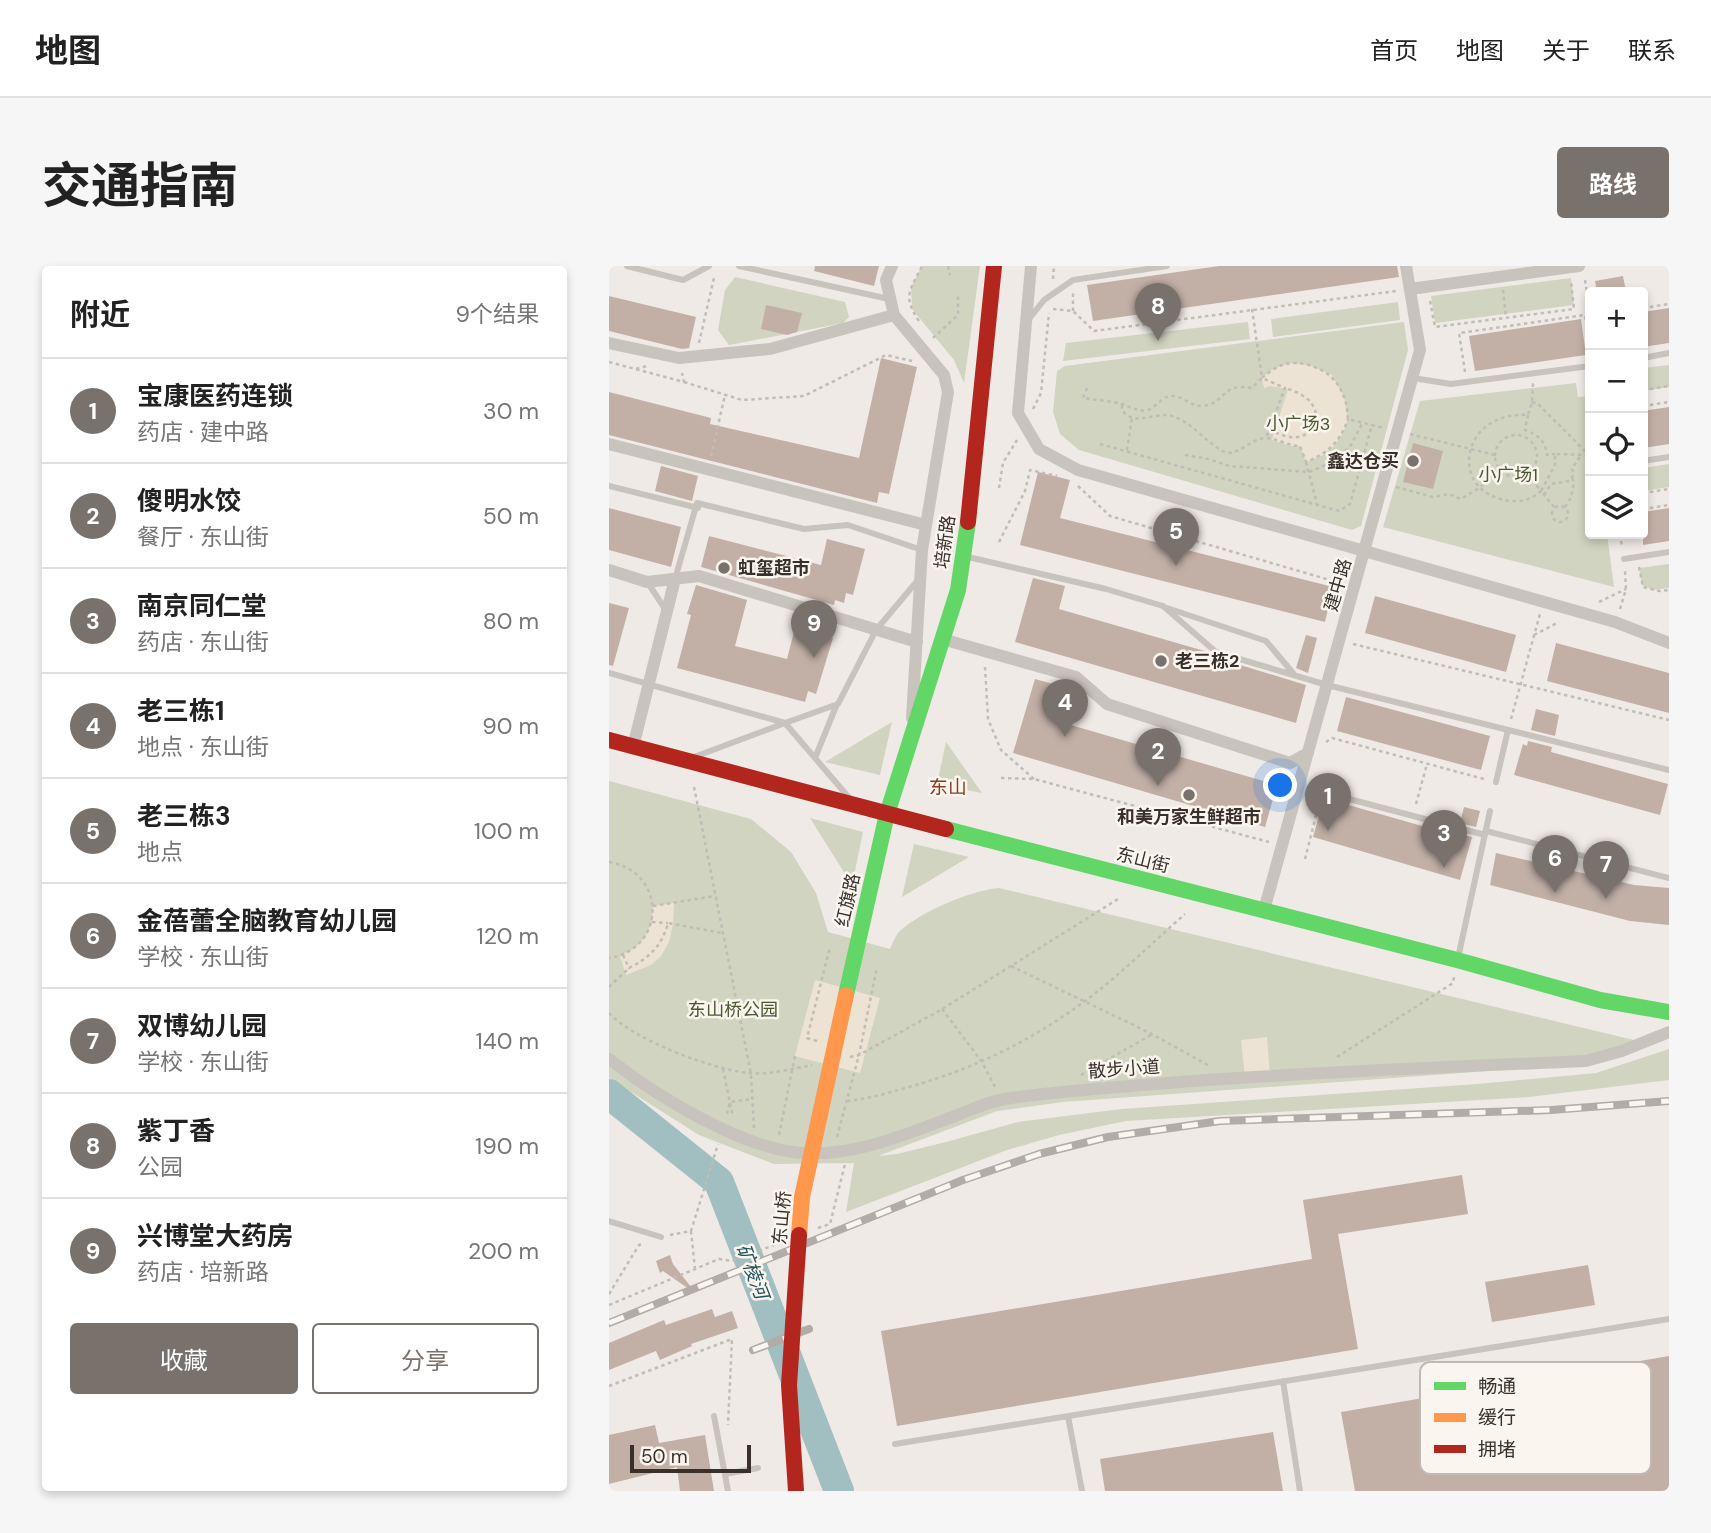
<!DOCTYPE html>
<html lang="zh">
<head>
<meta charset="utf-8">
<style>
  :root { --surface:#fff; --page:#f6f6f6; --text:#222; --muted:#767676; --line:#e0e0e0; --accent:#79716c }
  body { margin:0; font-family:"DM Sans","Noto Sans SC",sans-serif; background:var(--page); color:var(--text) }
  .controls { position:absolute; right:21px; top:21px; display:grid; overflow:hidden; border-radius:7px; box-shadow:0 4px 10px #0003 }
  .controls button { width:63px; height:63px; display:grid; place-items:center; padding:0; border:0; border-bottom:2px solid var(--line); background:var(--surface); color:var(--text); font:35px sans-serif }
  .scale { position:absolute; left:21px; bottom:18px; width:121px; box-sizing:border-box; padding-left:7px; border:4px solid #3a302b; border-top:0; font-size:19px; line-height:24px; white-space:nowrap; color:#3a302b; -webkit-text-stroke:5px #faf5ee; paint-order:stroke }
  .you { position:absolute; left:672px; top:520px; width:24px; height:24px; margin:-18px; border:5px solid #fff; border-radius:50%; background:#1a73e8; box-shadow:0 0 0 10px #1a73e833 }
  .badge { display:grid; place-items:center; width:46px; height:46px; border-radius:50%; background:var(--accent); color:#fff; font-size:23px; font-weight:700 }
  .pin { position:absolute; translate:-50% -58px; filter:drop-shadow(0 2px 4px #0008) }
  .pin::after { content:''; position:absolute; top:37px; width:24px; height:21px; background:inherit; clip-path:polygon(0 0,100% 0,50% 100%) }
  .list { margin:0; padding:0; list-style:none }
  h2 { display:flex; justify-content:space-between; align-items:center; height:91px; margin:0; padding:0 28px; font-size:30px }
  h2 small { font-size:23px; font-weight:400; color:var(--muted) }
  .list li { display:grid; grid-template-columns:46px 1fr auto; gap:21px; align-items:center; box-sizing:border-box; height:105px; padding:0 28px; border-top:2px solid var(--line) }
  .list b { display:block; font-size:26px; white-space:nowrap }
  .list p { margin:0; font-size:23px; white-space:nowrap; color:var(--muted) }
  .list em { font-size:23px; font-style:normal; color:var(--muted) }
  .actions { display:flex; gap:14px; padding:21px 28px }
  .actions a { flex:1; padding:16px 0; border:2px solid var(--accent); border-radius:7px; text-align:center; font-size:24px; color:var(--accent) }
  .actions .main { background:var(--accent); color:#fff }
  .icon { flex:none; width:38px; height:38px; fill:none; stroke:currentColor; stroke-width:2; stroke-linecap:round; stroke-linejoin:round }
  .map { position:relative; flex:none; width:1060px; height:1225px; overflow:hidden; border-radius:7px }
  header { display:flex; align-items:center; gap:42px; box-sizing:border-box; height:98px; padding:0 35px; background:var(--surface); border-bottom:2px solid var(--line) }
  header strong { font-size:33px }
  nav { display:flex; gap:38px; margin-inline-start:auto; font-size:24px }
  .intro { display:flex; align-items:center; justify-content:space-between; box-sizing:border-box; height:168px; padding:0 42px }
  h1 { margin:0; font-size:49px }
  .button { padding:18px 32px; border-radius:7px; background:var(--accent); color:#fff; font-size:24px; font-weight:700 }
  main { display:flex; gap:42px; padding:0 42px }
  aside { flex:1; background:var(--surface); border-radius:7px; box-shadow:0 4px 10px #0003 }
  .map>svg:first-child { display:block }
  .green { fill:#d0d4c0 }
  .plaza { fill:#ede3d5 }
  .lines { fill:none; stroke-linecap:round; stroke-linejoin:round }
  .river { stroke:#a1bfc0; stroke-width:30 }
  .building { fill:#c2b0a7 }
  .path { stroke:#c2bcb6; stroke-width:2.5; stroke-dasharray:3.5 3.5; stroke-linecap:butt }
  .lane { stroke:#c9c3bd; stroke-width:6 }
  .street { stroke:#c9c3bd; stroke-width:12 }
  .fast { stroke:#63d668; stroke-width:16 }
  .jam { stroke:#b3261e; stroke-width:16 }
  .rail-casing { stroke:#b1aca7; stroke-width:8 }
  .rail { stroke:#faf5ee; stroke-width:5; stroke-dasharray:16; stroke-linecap:butt }
  .slow-bridge { stroke:#ff974d; stroke-width:16 }
  .jam-bridge { stroke:#b3261e; stroke-width:16 }
  .poi-dot { fill:#79716c; stroke:#faf5ee; stroke-width:2.5 }
  .labels { text-anchor:middle; stroke-width:5; stroke-linejoin:round; paint-order:stroke }
  .park-label { font-size:18px; fill:#48582f; stroke:#faf5ee }
  .poi-label { font-size:18px; font-weight:bold; fill:#3a302b; stroke:#faf5ee; text-anchor:start }
  .street-label { font-size:18px; fill:#3a302b; stroke:#faf5ee }
  .neighbourhood-label { font-size:19px; fill:#884025; stroke:#faf5ee }
  .water-label { font-size:19px; font-style:italic; fill:#21555b; stroke:#faf5ee }
  .key { fill:#faf5ee; stroke:#c0bab4; stroke-width:2 }
  .key-label { font-size:19px; fill:#3a302b }
</style>
</head>
<body>
<header>
<strong>地图</strong>
<nav><a>首页</a><a>地图</a><a>关于</a><a>联系</a></nav>
</header>
<div class="intro"><h1>交通指南</h1><a class="button">路线</a></div>
<main>
<aside>
<h2>附近<small>9个结果</small></h2>
<ul class="list">
<li><span class="badge">1</span><div><b>宝康医药连锁</b><p>药店 · 建中路</p></div><em>30 m</em></li>
<li><span class="badge">2</span><div><b>傻明水饺</b><p>餐厅 · 东山街</p></div><em>50 m</em></li>
<li><span class="badge">3</span><div><b>南京同仁堂</b><p>药店 · 东山街</p></div><em>80 m</em></li>
<li><span class="badge">4</span><div><b>老三栋1</b><p>地点 · 东山街</p></div><em>90 m</em></li>
<li><span class="badge">5</span><div><b>老三栋3</b><p>地点</p></div><em>100 m</em></li>
<li><span class="badge">6</span><div><b>金蓓蕾全脑教育幼儿园</b><p>学校 · 东山街</p></div><em>120 m</em></li>
<li><span class="badge">7</span><div><b>双博幼儿园</b><p>学校 · 东山街</p></div><em>140 m</em></li>
<li><span class="badge">8</span><div><b>紫丁香</b><p>公园</p></div><em>190 m</em></li>
<li><span class="badge">9</span><div><b>兴博堂大药房</b><p>药店 · 培新路</p></div><em>200 m</em></li>
</ul>
<div class="actions"><a class="main">收藏</a><a>分享</a></div>
</aside>
<div class="map">
<svg width="1060" height="1225" viewBox="0 0 1060 1225">
  <rect width="100%" height="100%" fill="#efeae5"/>
  <path class="green" d="M313,0H371L355,117L345,94L303,43L302,21Z
    M126,11L236,36L240,51L234,57L120,79L109,64L116,24Z
    M962,12L965,39L826,57L822,30Z
    M789,36L791,54L664,71L662,53Z
    M639,56L641,73L454,95L457,77Z
    M795,56L799,84L752,260L743,264L470,184L451,168L444,146L448,105L456,100Z
    M1060,99V121L1034,125V102Z
    M967,117L969,131L981,130V268H998L1005,321L774,261L811,135Z
    M1060,198V221L1034,225V202Z
    M1060,298V322L1044,324L1033,319L1030,302Z
    M283,456L271,509L216,496Z
    M337,476L373,527L328,518Z
    M0,515L142,553L182,586L207,627L219,666L281,683C284,677 286,670 291,665C311,646 363,624 390,622L1029,775L947,800L454,836L388,845L269,890L288,888L337,876L409,856L513,843L868,818L987,807L1060,783V814L920,831L517,855L450,869L398,884L237,946L245,897L165,898L90,869L0,812Z
    M201,552L254,566L243,619Z
    M305,578L360,591L293,631Z"/>
  <path class="plaza" d="M681,97L700,99L723,109L735,131L739,153L734,167L725,180L714,189L697,196L691,180H682L663,174L679,123L661,120L655,122L653,112L664,103Z
    M65,637L64,658L60,676L52,690L42,699L17,709L11,690L26,682L36,671L43,656L44,640Z
    M206,714L271,732L251,807L186,790Z
    M658,771L661,809L636,812L632,774Z"/>
  <g class="lines">
    <path class="river" d="M0,828L110,916L230,1225"/>
  </g>
  <path class="building" d="M206,0H270L265,20L205,5Z
    M610,0H788L790,11L484,55L478,19Z
    M1014,10L1017,26H988L986,15Z
    M0,30L87,51L80,82L73,83L0,65Z
    M157,39L193,47L188,66L178,69L152,63Z
    M1060,42V77L1034,81V46Z
    M972,53L977,89L866,105L860,70Z
    M272,92L308,101L280,228L270,226L268,237L0,169V126L102,152L101,158L250,192Z
    M1060,141V178L1034,182V145Z
    M804,177L834,185L824,223L794,216Z
    M52,200L89,210L83,235L46,225Z
    M429,206L461,214L451,252L724,321L716,356L411,279Z
    M0,242L72,261L62,301L0,284Z
    M1060,242V275L1034,279V246Z
    M100,270L212,299L218,273L256,283L244,329L237,327L235,337L226,334L225,339L92,301Z
    M424,312L456,320L450,343L599,386L605,391L697,419L687,457L406,376Z
    M87,319L138,334L126,380L178,393L186,362L224,372L207,428L199,425L196,436L68,402L82,349L78,348Z
    M766,330L907,369L897,406L756,367Z
    M0,337L20,342L4,400L0,399Z
    M697,369L708,372L699,407L687,402Z
    M947,377L1060,407V447L938,415Z
    M426,413L458,422L448,455L668,519L656,561L404,487Z
    M737,431L881,470L872,504L728,465Z
    M927,443L950,449L946,470L922,464Z
    M919,475L943,481L942,486L1059,518L1051,549L905,509L914,478L918,480Z
    M715,532L848,570L849,568L863,571L851,614L704,571Z
    M855,541L871,545L867,561L851,557Z
    M887,587L1025,619L1060,622V659L1021,655L881,619Z
    M853,909L859,948L729,968L749,1083L288,1160L272,1065L703,993L694,934Z
    M61,989L64,998L82,1021L80,1023L54,1005L51,1007L47,995Z
    M979,999L986,1039L883,1056L876,1016Z
    M103,1043L106,1051L123,1045L129,1062L82,1078L83,1080L51,1094L47,1085L0,1104V1077L55,1054L57,1059Z
    M1060,1090V1225H746L732,1146Z
    M46,1159L50,1177L96,1169L105,1225H71L68,1201L0,1218V1169Z
    M664,1166L674,1225H496L491,1193Z"/>
  <g class="lines">
    <path class="path" d="M339,0L341,9
      M444,13L445,0
      M976,14L981,46
      M894,24L897,52
      M821,35L826,61L965,43L962,15
      M1034,42L1060,38
      M444,43L464,45L485,65L787,25
      M643,43L653,112C661,105 671,98 682,97C705,96 728,109 735,131C738,137 738,146 739,153L774,162
      M464,45V27
      M310,55C293,30 301,25 313,0
      M324,72L349,49V27
      M90,77L105,12
      M0,96L75,116L73,107
      M27,103L38,100
      M856,106L850,67L976,49L981,86
      M75,116L133,134L195,130L277,89L303,95
      M478,122L474,132C487,134 501,135 513,138C522,141 529,146 539,144C548,141 553,130 563,130C574,130 582,141 594,140C618,137 610,117 643,122L653,112L676,122L657,172
      M1034,124L1060,120
      M923,136L929,138L979,188
      M513,139V144C526,162 546,145 563,150C584,156 598,179 618,187C632,187 642,173 656,172C668,172 679,180 691,180L697,196C719,187 731,176 739,153
      M1034,140L1060,136
      M424,143L432,127L440,47
      M919,149L916,164C930,170 936,174 938,189L946,188
      M660,164C666,166 674,170 681,171C698,174 714,157 704,140C699,130 687,126 677,122
      M801,168L886,189
      M886 190a21 21 0 1 1 42 0a21 21 0 1 1-42 0Z
      M491,178L730,245L741,238L763,159
      M518,184L523,152
      M576,189L600,193L620,200L700,206L726,195L742,179L754,156
      M102,190L116,129
      M697,196L708,238
      M919,208L932,225C924,233 913,236 902,235C837,228 851,144 919,149L923,136L924,117
      M469,220L501,250L731,317
      M787,221L824,231L840,228L852,233L870,222L891,204
      M390,222L394,197L408,174
      M1034,227L1060,223
      M935,229L942,218L960,215L965,208L963,203L972,189
      M943 248a8 8 0 1 1 16 0a8 8 0 1 1-16 0Z
      M945,241L932,225L946,199V188L981,189
      M956,241L962,232L965,216L963,212
      M1034,243L1060,239
      M1011,268L1013,281
      M390,276L416,225L421,204L448,210
      M1030,301L1034,321L1050,325L1060,324
      M990,336L1017,323
      M1011,343L1017,323L1016,305
      M925,369L950,356
      M744,378L1060,454
      M376,401L379,453L392,484L425,513
      M902,453L931,348
      M717,476L723,472L875,513
      M392,512L425,513L660,576
      M85,521L142,808L145,862
      M807,538L818,498
      M696,593L713,526L718,527
      M0,596C58,605 58,683 0,692
      M44,640L106,630
      M43,656L59,657
      M14,689L20,702C40,692 53,680 59,657L113,667
      M402,700L539,766L599,799
      M0,721L20,702
      M333,743L373,796L386,821
      M0,747C25,774 102,803 139,807C159,809 183,803 203,799
      M208,775L198,772L221,681
      M241,791L250,789L330,745L509,633
      M728,791L844,717L845,711
      M114,803L124,851
      M472,809L542,769
      M238,835C259,833 279,827 300,821C364,803 422,775 476,735C511,709 543,677 576,648
      M118,848L121,836L143,833
      M170,869L186,790
      M228,871L250,789L268,701
      M209,962L221,958L236,898
      M82,965L86,1003
      M61,969L82,965L109,878
      M0,1028L30,979L35,977
      M0,1039L110,993L123,995L173,976
      M0,1120L123,1073L119,1159"/>
    <path class="lane" d="M18,0L74,14L100,0
      M130,0L280,33
      M420,53L435,34L464,14L558,0
      M1034,92L1060,87
      M804,112L842,118L981,100
      M1034,195L1060,191
      M0,220L89,242
      M355,290L497,323L554,340L607,386L718,419L1060,504
      M1015,293L1060,286
      M66,313L88,237L195,263L239,259L313,284
      M39,317L56,343
      M558,342L657,375L684,407
      M0,407L176,457L229,438L267,364L309,314
      M85,491L176,457L242,534
      M206,492L228,438
      M887,516L899,464
      M729,530L876,569
      M877,565L1060,612
      M849,692L881,545
      M0,955L52,971
      M674,1115L691,1225
      M105,1150L119,1225
      M459,1150L473,1225
      M286,1178L1060,1053
      M116,1208L149,1202"/>
    <path class="street" d="M283,0L277,14L285,49L335,109L339,126L313,284L303,452
      M422,0L409,147L430,183L469,204L1006,356L1060,377
      M801,23L970,0
      M0,77L70,92L161,83L285,49
      M0,178L317,259
      M0,304L38,316L90,310L308,376
      M333,373L467,411L498,438L681,497L699,487
      M24,481L66,313
      M655,644L811,84L797,0
      M0,793C47,830 134,883 193,887C245,891 300,867 346,850C364,843 383,834 402,832C458,824 514,821 570,816C706,806 841,801 977,795L1013,785L1060,766"/>
    <path class="fast" d="M337,563L848,694L991,734L1060,746
      M237,729L278,548L349,324L359,256"/>
    <path class="jam" d="M359,256L385,0
      M0,474L337,563"/>
    <g class="rail-casing">
      <path id="rail" d="M0,1057L354,914L430,888L499,871L611,855L942,844L1060,835
        M144,1084L200,1063"/>
    </g>
    <use href="#rail" class="rail"/>
    <path class="slow-bridge" d="M190,969L193,931L237,729"/>
    <path class="jam-bridge" d="M187,1225L180,1119L190,969"/>
  </g>
  <g class="poi-dot">
    <circle cx="804" cy="195" r="7"/>
    <circle cx="115" cy="302" r="7"/>
    <circle cx="552" cy="395" r="7"/>
    <circle cx="580" cy="529" r="7"/>
  </g>
  <g class="labels">
    <g class="park-label">
      <text x="689" y="164">小广场3</text>
      <text x="899" y="215">小广场1</text>
      <text x="124" y="750">东山桥公园</text>
    </g>
    <g class="poi-label">
      <text x="790" y="201" text-anchor="end">鑫达仓买</text>
      <text x="129" y="308">虹玺超市</text>
      <text x="566" y="401">老三栋2</text>
      <text x="580" y="557" text-anchor="middle">和美万家生鲜超市</text>
    </g>
    <g class="street-label">
      <text transform="translate(336 276) rotate(-82)" y="6">培新路</text>
      <text transform="translate(729 319) rotate(-74)" y="6">建中路</text>
      <text transform="translate(534 594) rotate(14)" y="6">东山街</text>
      <text transform="translate(239 634) rotate(-77)" y="6">红旗路</text>
      <text transform="translate(515 803) rotate(-4)" y="6">散步小道</text>
      <text transform="translate(173 952) rotate(-85)" y="6">东山桥</text>
    </g>
    <g class="neighbourhood-label">
      <text x="339" y="528">东山</text>
    </g>
    <g class="water-label">
      <text transform="translate(144 1005) rotate(69)" y="7">矿棱河</text>
    </g>
  </g>
  <rect x="811" y="1096" width="231" height="112" rx="10" class="key"/>
  <rect x="825" y="1116" width="32" height="8" fill="#63d668"/>
  <rect x="825" y="1147" width="32" height="9" fill="#ff974d"/>
  <rect x="825" y="1179" width="32" height="8" fill="#b3261e"/>
  <g class="key-label">
    <text x="869" y="1127">畅通</text>
    <text x="869" y="1158">缓行</text>
    <text x="869" y="1190">拥堵</text>
  </g>
</svg>
<div class="controls">
<button>+</button>
<button>−</button>
<button><svg class="icon" aria-label="locate" viewBox="0 0 24 24"><circle cx="12" cy="12" r="6"/><path d="M12 2v4M12 18v4M2 12h4M18 12h4"/></svg></button>
<button><svg class="icon" aria-label="layers" viewBox="0 0 24 24"><path d="M12 4l9 5-9 5-9-5zM3 14l9 5 9-5"/></svg></button>
</div>
<div class="scale">50 m</div>
<div class="you"></div>
<div class="pin badge" style="left:719px;top:565px">1</div>
<div class="pin badge" style="left:549px;top:520px">2</div>
<div class="pin badge" style="left:835px;top:602px">3</div>
<div class="pin badge" style="left:456px;top:471px">4</div>
<div class="pin badge" style="left:567px;top:300px">5</div>
<div class="pin badge" style="left:946px;top:627px">6</div>
<div class="pin badge" style="left:997px;top:633px">7</div>
<div class="pin badge" style="left:549px;top:75px">8</div>
<div class="pin badge" style="left:205px;top:392px">9</div>
</div>
</main>
</body>
</html>
